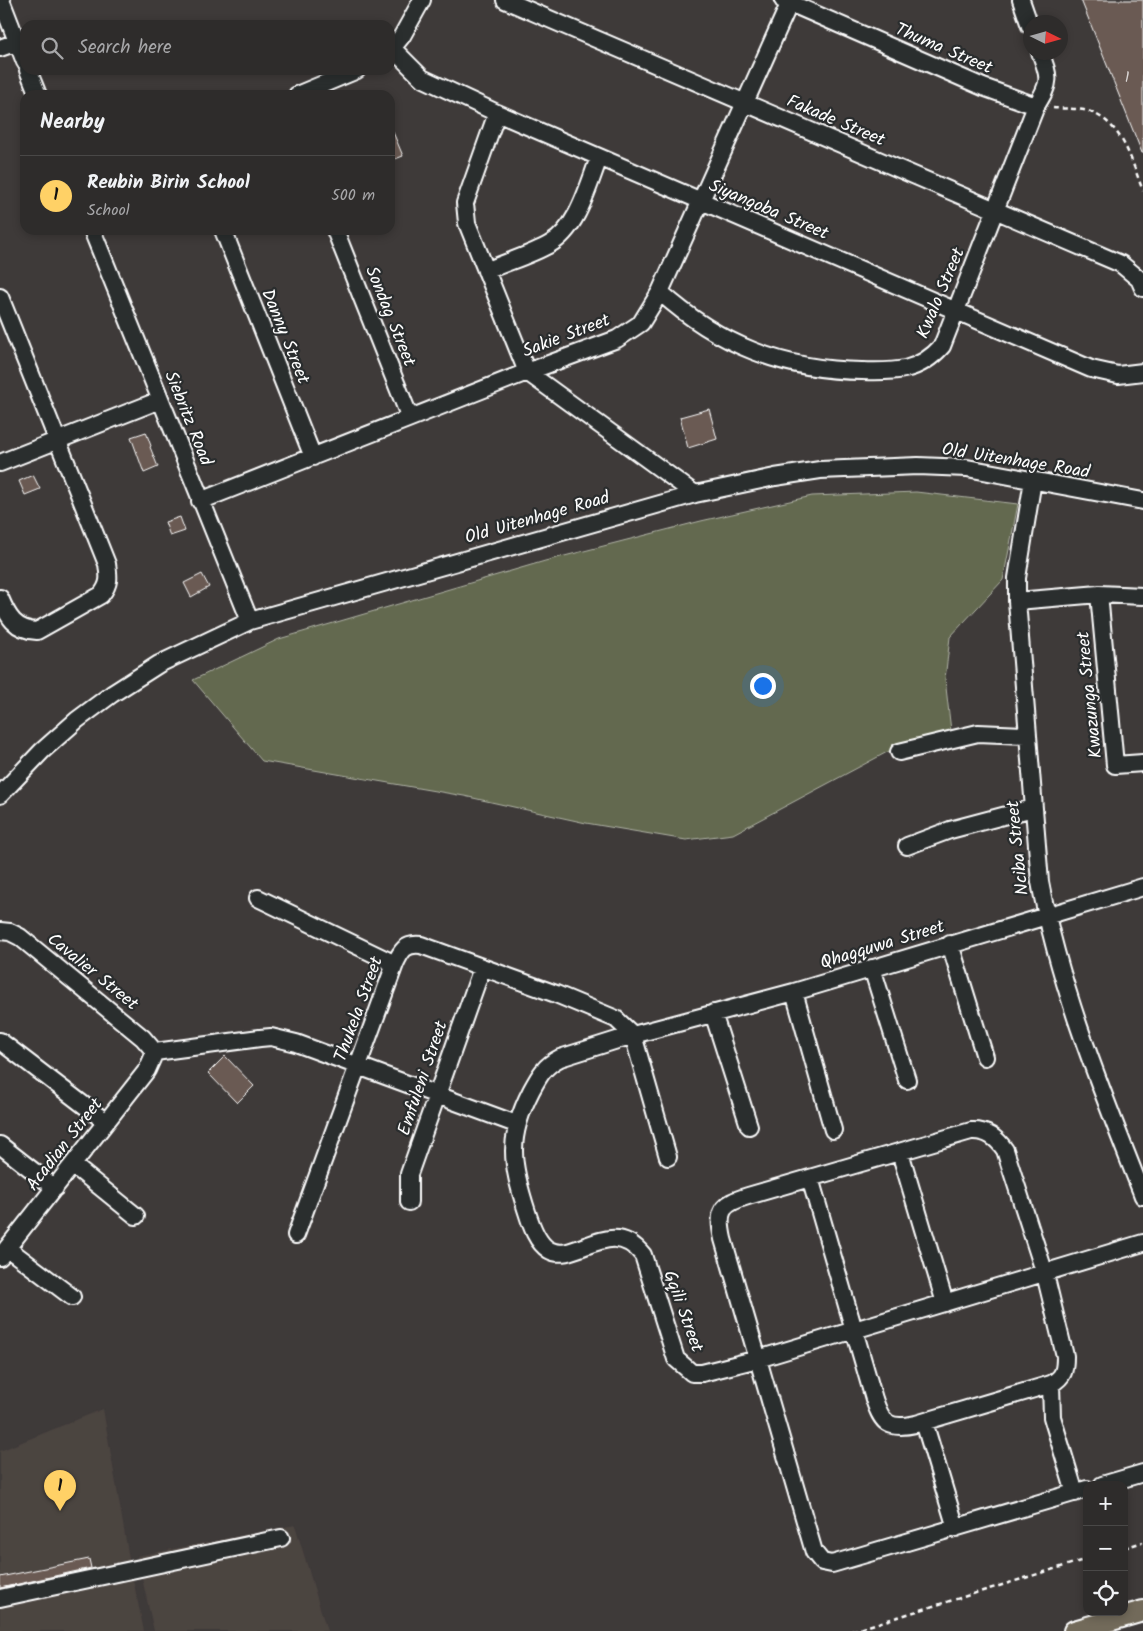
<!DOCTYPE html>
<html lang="en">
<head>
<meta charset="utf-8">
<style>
  :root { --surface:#2e2c2b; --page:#363433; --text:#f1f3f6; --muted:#a7a7a9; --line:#494847; --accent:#ffd166 }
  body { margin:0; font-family:Kalam,sans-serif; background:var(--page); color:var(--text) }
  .controls { position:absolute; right:15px; bottom:15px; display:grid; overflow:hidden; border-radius:10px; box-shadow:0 2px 8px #0003 }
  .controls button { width:45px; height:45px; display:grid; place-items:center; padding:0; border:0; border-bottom:1px solid var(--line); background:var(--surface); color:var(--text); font:25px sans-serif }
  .compass { position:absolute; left:1023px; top:15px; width:45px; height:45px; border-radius:50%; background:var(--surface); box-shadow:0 2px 8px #0003; rotate:95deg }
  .you { position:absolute; left:762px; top:685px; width:18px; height:18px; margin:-12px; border:4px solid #fff; border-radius:50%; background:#1a73e8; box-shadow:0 0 0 8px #1a73e833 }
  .badge { display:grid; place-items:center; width:32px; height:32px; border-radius:50%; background:var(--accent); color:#111; font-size:16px; font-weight:700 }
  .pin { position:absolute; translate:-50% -41px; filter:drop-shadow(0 1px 2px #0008) }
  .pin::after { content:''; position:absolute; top:26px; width:18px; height:15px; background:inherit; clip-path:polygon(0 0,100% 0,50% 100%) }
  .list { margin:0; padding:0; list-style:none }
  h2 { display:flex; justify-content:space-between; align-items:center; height:65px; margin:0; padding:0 20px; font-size:21px }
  h2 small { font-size:16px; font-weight:400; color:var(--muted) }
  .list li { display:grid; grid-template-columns:32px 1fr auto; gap:15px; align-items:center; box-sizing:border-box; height:80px; padding:0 20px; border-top:1px solid var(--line) }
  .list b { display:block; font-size:19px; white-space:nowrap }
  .list p { margin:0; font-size:16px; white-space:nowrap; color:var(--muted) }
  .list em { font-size:16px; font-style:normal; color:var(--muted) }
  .icon { flex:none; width:28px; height:28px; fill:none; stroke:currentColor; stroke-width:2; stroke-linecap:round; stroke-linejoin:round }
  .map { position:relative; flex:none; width:1143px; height:1631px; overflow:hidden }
  .search { position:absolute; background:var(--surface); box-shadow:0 2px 8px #0003; left:20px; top:20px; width:375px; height:55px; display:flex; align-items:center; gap:12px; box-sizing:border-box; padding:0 18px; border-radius:15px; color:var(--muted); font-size:19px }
  .panel { position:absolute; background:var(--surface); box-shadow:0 2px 8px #0003; left:20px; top:90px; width:375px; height:145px; border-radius:15px }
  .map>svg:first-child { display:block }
  .built { fill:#4c4441 }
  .green { fill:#63694f; stroke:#b1b4a7 }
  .building { fill:#6b5a53; stroke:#fff }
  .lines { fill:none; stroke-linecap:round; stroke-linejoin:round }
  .minor-casing { stroke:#fff; stroke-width:20 }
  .major-casing { stroke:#fff; stroke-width:24 }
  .path { stroke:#fff; stroke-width:2.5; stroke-dasharray:5 4; stroke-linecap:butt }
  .minor { stroke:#2a2d2e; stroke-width:16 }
  .major { stroke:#726b5a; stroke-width:20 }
  .labels { text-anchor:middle; stroke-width:4.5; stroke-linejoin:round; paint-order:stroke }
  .number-label { font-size:15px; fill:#dad6d4 }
  .street-label { font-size:18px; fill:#fff; stroke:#2a2d2e }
</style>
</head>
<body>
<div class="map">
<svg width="1143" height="1631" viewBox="0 0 1143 1631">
  <rect width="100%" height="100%" fill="#3e3a39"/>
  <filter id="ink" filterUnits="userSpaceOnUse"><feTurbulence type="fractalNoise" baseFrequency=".02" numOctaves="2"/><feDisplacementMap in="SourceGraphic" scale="10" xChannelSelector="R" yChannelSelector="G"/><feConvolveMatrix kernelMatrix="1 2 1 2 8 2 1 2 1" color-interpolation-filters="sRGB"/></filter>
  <g filter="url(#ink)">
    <path class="built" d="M103,1409L131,1570L144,1631H0V1451Z
      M295,1525L327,1631H154L137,1556Z"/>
    <path class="green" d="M916,492L1018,504L1003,580L950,637L945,679L951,731L891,750L733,834L686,840L586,823L464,796L262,761L193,680L279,639L545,561L701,521L812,496Z"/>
    <path class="building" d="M1081,0H1143V153H1142Z
      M390,125L403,156L390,161Z
      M709,409L717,439L688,448L680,417Z
      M146,432L151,446L150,447L158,467L144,473L131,437Z
      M33,475L40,489L25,495L19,481Z
      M180,517L185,531L170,536L165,522Z
      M202,574L209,587L191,597L184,583Z
      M225,1056L254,1086L237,1103L208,1073Z
      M89,1559L91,1568L0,1588V1577Z"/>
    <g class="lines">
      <g class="minor-casing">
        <path id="minor" d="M1,0L25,62
          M505,0L1121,264L1139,279L1143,288
          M783,0L983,87L1036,106
          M1021,0L1030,26
          M0,48L17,42
          M393,49L422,78L497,113L1091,369L1118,375L1143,372
          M390,51L402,36L422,0
          M28,70L38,95
          M297,95L357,70
          M497,113L465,203L467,223L527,372
          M92,230L250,621
          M223,230L313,457
          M335,230L410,418
          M486,271C506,262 531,255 550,244C578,228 588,186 599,158
          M660,292C719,345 783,370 862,371C896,372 919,372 942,346L1036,106C1051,82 1050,78 1040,52
          M0,297L107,564C109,577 110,584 101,595L37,631C15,630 8,617 0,598
          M527,372L695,494
          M0,463L160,400
          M1033,480L1017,578V601L1040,882C1060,990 1103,1094 1143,1196
          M200,501L527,372L617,339L641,323L660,292L791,0
          M1099,594L1115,765L1143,763
          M1017,601L1099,594L1143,596
          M899,752L978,733L1026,735
          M0,795L42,751L77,720L112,694L159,664L250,621L695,494L775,477L820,470L918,466L967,468L1143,501
          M907,846L950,830L1033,808
          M1143,887L794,992L633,1035L560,1058C544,1066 539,1076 531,1091C507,1138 511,1163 527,1212C531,1225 537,1243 549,1250C575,1265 611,1214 643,1255L676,1359L692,1373H702L758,1359L1143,1243
          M258,898L395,964
          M0,931L10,932L20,937L143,1038L155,1052
          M950,944L985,1057
          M872,968L907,1080
          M794,992L833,1130
          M713,1013L749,1126
          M0,1041L106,1122
          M155,1052L260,1038L271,1037L296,1043L516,1124
          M0,1145L55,1188
          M900,1152L945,1303
          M73,1165L136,1216
          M810,1178L874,1399C882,1424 889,1430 916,1424L1051,1384C1064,1377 1065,1370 1065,1356L1045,1274L1005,1150C997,1138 987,1130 971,1131L748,1196C721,1204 717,1211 723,1239L814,1552L822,1562L832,1564L1087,1489
          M409,1202V1174L482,968
          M296,1235L395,964C401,951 405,943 421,945L556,994L616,1019L633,1035L668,1157
          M7,1248L72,1297
          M0,1257L147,1070L155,1052
          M1051,1384L1052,1417L1075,1493
          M924,1422L956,1528
          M1102,1485L1143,1473
          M0,1598L281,1538"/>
      </g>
      <g class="major-casing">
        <path id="major" d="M1074,1631L1143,1611"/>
      </g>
      <path class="path" d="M1053,108C1064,109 1077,108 1088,111C1123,123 1131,160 1143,191
        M1124,1548L1143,1542
        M852,1631L1087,1559"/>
      <use href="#minor" class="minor"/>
      <use href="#major" class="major"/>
    </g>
  </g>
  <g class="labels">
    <g class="number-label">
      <text x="1127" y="82">1</text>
    </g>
    <g class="street-label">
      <text transform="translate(944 48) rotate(23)" y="6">Thuma Street</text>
      <text transform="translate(836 120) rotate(23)" y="6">Fakade Street</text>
      <text transform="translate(769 209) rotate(23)" y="6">Siyangoba Street</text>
      <text transform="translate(940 293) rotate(-67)" y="6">Kwalo Street</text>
      <text transform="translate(391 316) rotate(68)" y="6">Sondag Street</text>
      <text transform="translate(566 335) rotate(-21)" y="6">Sakie Street</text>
      <text transform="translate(286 336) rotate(68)" y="6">Danny Street</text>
      <text transform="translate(189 418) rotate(68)" y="6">Siebritz Road</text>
      <text transform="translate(1016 460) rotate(9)" y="6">Old Uitenhage Road</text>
      <text transform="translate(537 517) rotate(-16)" y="6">Old Uitenhage Road</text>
      <text transform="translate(1089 695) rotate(-96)" y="6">Kwazunga Street</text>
      <text transform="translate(1017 848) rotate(-96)" y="6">Nciba Street</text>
      <text transform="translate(882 944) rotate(-17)" y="6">Qhagquwa Street</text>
      <text transform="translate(93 971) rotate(39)" y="6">Cavalier Street</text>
      <text transform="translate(358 1009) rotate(-70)" y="6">Thukela Street</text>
      <text transform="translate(422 1078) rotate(-71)" y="6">Emfuleni Street</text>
      <text transform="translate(64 1144) rotate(-52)" y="6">Acadian Street</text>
      <text transform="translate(684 1311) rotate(70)" y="6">Gqili Street</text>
    </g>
  </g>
</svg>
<div class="controls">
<button>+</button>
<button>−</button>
<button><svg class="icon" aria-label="locate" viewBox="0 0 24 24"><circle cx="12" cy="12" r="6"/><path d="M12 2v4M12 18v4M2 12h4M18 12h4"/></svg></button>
</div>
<svg class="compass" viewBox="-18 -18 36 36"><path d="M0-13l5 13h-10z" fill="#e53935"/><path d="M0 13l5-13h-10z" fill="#a7a7a9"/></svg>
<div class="you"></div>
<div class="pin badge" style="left:60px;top:1511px">1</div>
<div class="search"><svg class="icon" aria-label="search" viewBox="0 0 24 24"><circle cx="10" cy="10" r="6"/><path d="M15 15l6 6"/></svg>Search here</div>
<section class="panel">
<h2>Nearby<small></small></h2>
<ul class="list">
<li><span class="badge">1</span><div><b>Reubin Birin School</b><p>School</p></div><em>500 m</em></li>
</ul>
</section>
</div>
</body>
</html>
